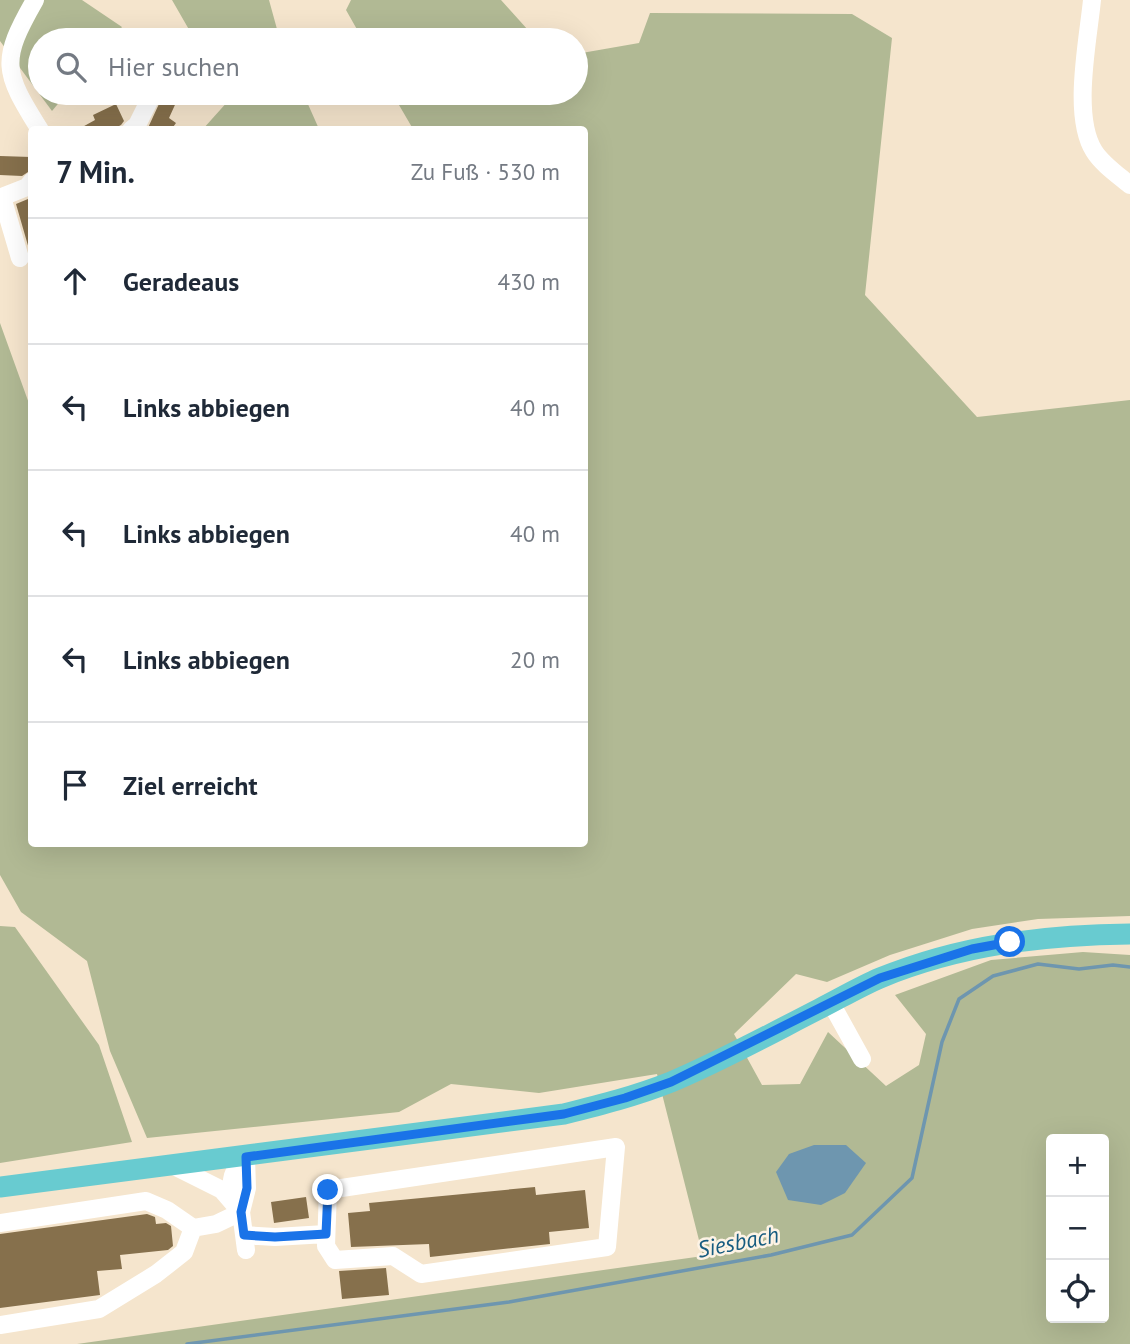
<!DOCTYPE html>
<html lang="de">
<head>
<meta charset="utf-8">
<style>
  :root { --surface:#fff; --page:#f6f6f7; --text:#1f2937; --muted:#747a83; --line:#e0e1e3 }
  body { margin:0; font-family:"PT Sans",sans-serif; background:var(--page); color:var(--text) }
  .controls { position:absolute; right:21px; bottom:21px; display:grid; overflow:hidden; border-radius:7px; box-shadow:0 7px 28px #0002 }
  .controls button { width:63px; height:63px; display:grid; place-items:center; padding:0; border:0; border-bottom:2px solid var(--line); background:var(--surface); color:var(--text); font:35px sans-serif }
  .stop { position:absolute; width:21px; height:21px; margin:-16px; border:5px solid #1a73e8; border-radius:50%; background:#fff }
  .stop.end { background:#1a73e8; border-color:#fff; box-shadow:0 2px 7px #0008 }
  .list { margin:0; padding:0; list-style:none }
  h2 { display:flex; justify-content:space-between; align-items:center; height:91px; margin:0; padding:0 28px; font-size:30px }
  h2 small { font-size:23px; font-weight:400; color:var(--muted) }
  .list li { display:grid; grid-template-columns:46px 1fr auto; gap:21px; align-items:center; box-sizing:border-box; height:126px; padding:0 28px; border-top:2px solid var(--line) }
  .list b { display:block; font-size:26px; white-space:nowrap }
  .list em { font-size:23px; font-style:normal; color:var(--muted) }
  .icon { flex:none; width:38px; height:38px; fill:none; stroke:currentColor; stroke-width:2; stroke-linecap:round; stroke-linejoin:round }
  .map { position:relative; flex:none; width:1130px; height:1344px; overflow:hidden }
  .search { position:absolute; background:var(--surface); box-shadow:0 7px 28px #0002; left:28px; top:28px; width:560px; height:77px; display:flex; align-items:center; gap:18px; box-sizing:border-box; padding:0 24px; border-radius:38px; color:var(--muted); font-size:26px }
  .panel { position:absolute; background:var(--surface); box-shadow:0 7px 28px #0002; left:28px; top:126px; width:560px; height:721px; border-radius:7px }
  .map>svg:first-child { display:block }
  .green { fill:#b1b994; fill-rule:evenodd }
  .water { fill:#6e96af }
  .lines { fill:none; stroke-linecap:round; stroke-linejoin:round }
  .stream { stroke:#6e96af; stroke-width:3.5 }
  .building { fill:#86704c }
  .minor { stroke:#fff; stroke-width:18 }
  .major { stroke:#68cbd0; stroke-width:21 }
  .route { stroke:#1a73e8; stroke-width:9 }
  .labels { text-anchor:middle; stroke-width:5; stroke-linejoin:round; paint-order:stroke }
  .water-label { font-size:23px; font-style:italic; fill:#175c80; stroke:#fdf3e5 }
</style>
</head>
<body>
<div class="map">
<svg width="1130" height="1344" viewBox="0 0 1130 1344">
  <rect width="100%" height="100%" fill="#f5e5cd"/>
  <path class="green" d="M0,0H82L122,27L112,40H40V93H67L52,111L0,41Z
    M172,0H269L280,40H195Z
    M351,0H501L537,40H363L346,10Z
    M650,13L852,14L892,38L865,295L977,417L1130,400V916L1038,919L972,929L890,955L827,982L796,974L734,1034L762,1085L800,1084L828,1032L886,1086L919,1065L926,1034L895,995L991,960L1083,952L1130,955V1344H77L703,1256L657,1074L539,1093L451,1084L399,1112L147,1138L110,1051L87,961L21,912L0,875V323L31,409L32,844H584V130L413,129L392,93H576V54L639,43ZM1051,1139H1104V1318H1051Z
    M225,93H303L319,129H203L229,100Z
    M0,926L15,927L99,1045L132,1142L0,1163Z"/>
  <path class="water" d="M814,1145H846L866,1163L845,1193L821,1205L788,1200L776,1172L789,1154Z"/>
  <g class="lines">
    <path class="stream" d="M187,1344L509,1302L771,1255L852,1235L912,1178L942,1042L959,999L993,976L1038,964L1079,969L1113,965L1130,967"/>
  </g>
  <path class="building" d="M164,93H185L179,96L169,118L176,123L171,130H147Z
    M116,104L124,121L121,125L111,130H77L95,120L93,115Z
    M0,156L31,157V170L22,176L0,175Z
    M28,199L32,211L31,256L16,204Z
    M535,1187L536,1195L585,1190L589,1228L549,1232L550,1244L430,1257L429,1244L351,1247L348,1213L370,1211L369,1203Z
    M306,1197L309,1218L274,1223L271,1202Z
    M147,1214L155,1217L156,1224L166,1223L171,1226L173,1246L168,1250L120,1255L122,1269L97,1271L100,1295L0,1308V1234Z
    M386,1268L389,1295L342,1299L339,1271Z"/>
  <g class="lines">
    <path class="minor" d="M35,0C0,61 3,71 40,130
      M1092,0C1088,41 1072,116 1094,151C1102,164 1118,175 1130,185
      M131,130L137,125L153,93
      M20,258L2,197L27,187L32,181
      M831,1003L862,1059
      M616,1147L607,1247L421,1274L393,1256L335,1260L326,1246L328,1190Z
      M174,1166L222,1190L241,1212
      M231,1199C231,1180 231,1170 246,1157
      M0,1223L146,1201L167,1210L193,1228L216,1224L241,1212
      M244,1235L275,1237L326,1234
      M246,1250L241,1212L247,1188L246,1157
      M0,1325L99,1309L156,1274L184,1252L193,1228"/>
    <path class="major" d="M0,1187L564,1114C600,1105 636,1096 671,1082C721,1061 770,1034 819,1009C839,999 859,987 880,978C960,945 1044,935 1130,934"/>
  </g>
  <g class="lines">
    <path class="route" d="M328,1190L326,1234L275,1237L244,1235L241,1212L247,1188L246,1157L564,1114L625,1098L671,1082L880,978L972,949L1010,942"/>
  </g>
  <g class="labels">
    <g class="water-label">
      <text transform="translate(738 1242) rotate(-11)" y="8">Siesbach</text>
    </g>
  </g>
</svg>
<div class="controls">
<button>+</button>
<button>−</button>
<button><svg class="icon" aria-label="locate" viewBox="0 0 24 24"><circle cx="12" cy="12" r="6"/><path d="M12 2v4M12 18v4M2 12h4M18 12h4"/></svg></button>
</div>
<div class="stop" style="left:1010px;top:942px"></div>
<div class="stop end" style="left:328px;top:1190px"></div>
<div class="search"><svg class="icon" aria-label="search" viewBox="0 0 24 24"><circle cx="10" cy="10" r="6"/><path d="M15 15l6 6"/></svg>Hier suchen</div>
<section class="panel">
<h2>7 Min.<small>Zu Fuß · 530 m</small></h2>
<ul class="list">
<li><svg class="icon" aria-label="ahead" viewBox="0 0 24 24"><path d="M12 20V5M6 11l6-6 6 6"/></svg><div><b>Geradeaus</b></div><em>430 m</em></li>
<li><svg class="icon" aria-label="left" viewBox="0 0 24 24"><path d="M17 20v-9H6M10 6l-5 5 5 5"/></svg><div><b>Links abbiegen</b></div><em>40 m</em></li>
<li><svg class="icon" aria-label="left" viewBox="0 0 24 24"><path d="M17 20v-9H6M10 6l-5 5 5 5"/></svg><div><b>Links abbiegen</b></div><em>40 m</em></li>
<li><svg class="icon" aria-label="left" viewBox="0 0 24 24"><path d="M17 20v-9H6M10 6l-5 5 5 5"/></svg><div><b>Links abbiegen</b></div><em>20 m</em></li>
<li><svg class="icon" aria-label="arrive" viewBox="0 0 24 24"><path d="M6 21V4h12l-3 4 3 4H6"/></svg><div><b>Ziel erreicht</b></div></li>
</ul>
</section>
</div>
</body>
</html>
